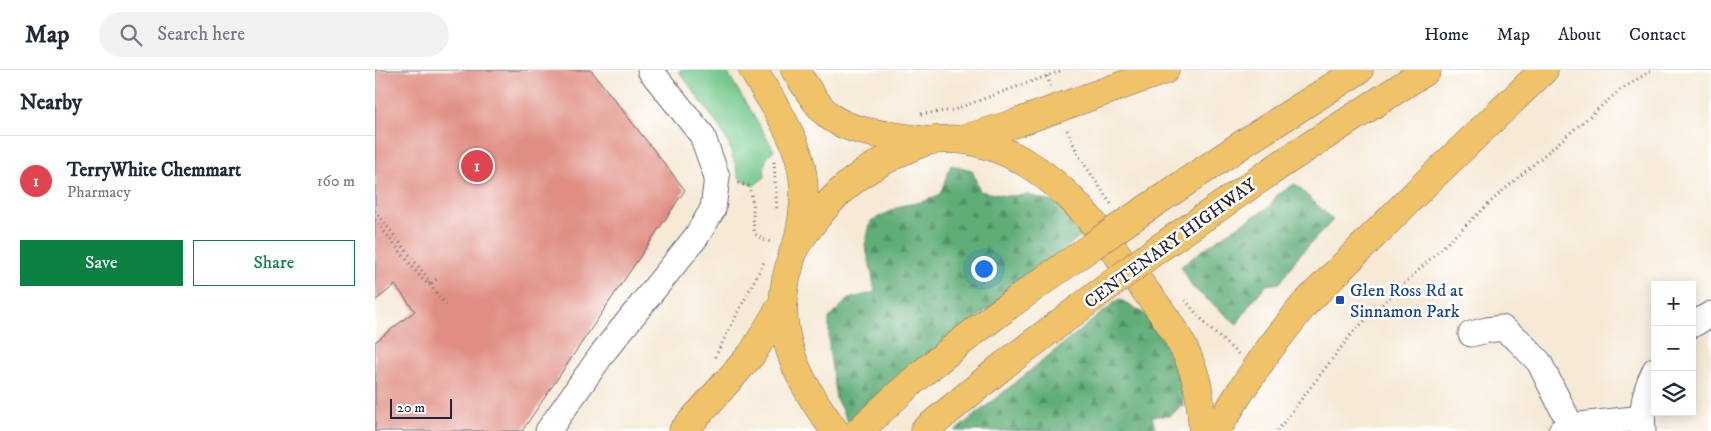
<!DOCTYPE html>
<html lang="en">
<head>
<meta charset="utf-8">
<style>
  :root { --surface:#fff; --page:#f2f2f3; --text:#1f2937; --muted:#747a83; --line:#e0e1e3; --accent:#0b8043 }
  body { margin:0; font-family:"IM FELL DW Pica",serif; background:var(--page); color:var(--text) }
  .controls { position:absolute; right:15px; bottom:15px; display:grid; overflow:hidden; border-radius:0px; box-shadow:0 2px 12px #0003 }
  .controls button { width:45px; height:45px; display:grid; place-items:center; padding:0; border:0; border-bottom:1px solid var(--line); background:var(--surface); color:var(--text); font:25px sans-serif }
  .scale { position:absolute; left:15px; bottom:12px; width:62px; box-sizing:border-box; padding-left:5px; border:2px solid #22223b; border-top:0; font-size:14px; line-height:18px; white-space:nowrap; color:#22223b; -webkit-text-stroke:4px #fff; paint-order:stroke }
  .you { position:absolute; left:608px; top:198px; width:18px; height:18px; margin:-12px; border:4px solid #fff; border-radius:50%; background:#1a73e8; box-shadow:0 0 0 8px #1a73e833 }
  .badge { display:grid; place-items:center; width:32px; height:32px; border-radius:50%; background:var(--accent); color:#fff; font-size:16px; font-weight:700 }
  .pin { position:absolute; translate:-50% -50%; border:2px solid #fff; box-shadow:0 1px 5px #0006 }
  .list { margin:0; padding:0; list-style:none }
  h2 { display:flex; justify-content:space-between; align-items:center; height:65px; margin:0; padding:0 20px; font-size:21px }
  h2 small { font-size:16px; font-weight:400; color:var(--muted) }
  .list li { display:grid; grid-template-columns:32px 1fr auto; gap:15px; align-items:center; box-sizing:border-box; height:90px; padding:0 20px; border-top:1px solid var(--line) }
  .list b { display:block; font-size:19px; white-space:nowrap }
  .list p { margin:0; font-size:16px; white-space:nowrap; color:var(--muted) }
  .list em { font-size:16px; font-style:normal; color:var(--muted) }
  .actions { display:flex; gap:10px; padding:15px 20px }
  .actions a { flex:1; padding:11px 0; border:1px solid var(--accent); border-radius:0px; text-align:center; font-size:18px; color:var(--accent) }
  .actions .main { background:var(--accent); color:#fff }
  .icon { flex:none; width:28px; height:28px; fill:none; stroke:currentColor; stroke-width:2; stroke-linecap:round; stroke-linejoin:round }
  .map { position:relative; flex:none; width:1336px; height:361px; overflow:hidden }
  header { display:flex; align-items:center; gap:30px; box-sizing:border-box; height:70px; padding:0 25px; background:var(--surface); border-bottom:1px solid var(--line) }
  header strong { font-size:24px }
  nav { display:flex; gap:28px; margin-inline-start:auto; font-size:18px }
  .search { width:350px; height:45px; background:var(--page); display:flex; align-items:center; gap:12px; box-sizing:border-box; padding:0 18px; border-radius:28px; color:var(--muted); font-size:19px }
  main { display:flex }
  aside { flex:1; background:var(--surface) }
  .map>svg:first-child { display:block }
  .forest { fill:url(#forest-firs); stroke:#41685a }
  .garden { fill:#75c98d; stroke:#4c7664 }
  .building { fill:#e08e83 }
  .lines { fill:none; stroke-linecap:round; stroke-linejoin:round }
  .minor-casing { stroke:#6c6871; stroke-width:27 }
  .major-casing { stroke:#6c6871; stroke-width:29 }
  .highway-casing { stroke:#6c6871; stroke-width:29 }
  .path { stroke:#6c6871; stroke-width:3; stroke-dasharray:1 4; stroke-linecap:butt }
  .minor { stroke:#fff; stroke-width:25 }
  .major { stroke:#f0c369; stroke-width:28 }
  .highway { stroke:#f0c369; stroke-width:28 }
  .highway-bridge-casing { stroke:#6c6871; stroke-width:29; stroke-linecap:butt }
  .highway-bridge { stroke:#f0c369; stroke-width:28 }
  .transit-dot { fill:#1a4fb4; stroke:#fff; stroke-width:2 }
  .labels { text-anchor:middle; stroke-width:5; stroke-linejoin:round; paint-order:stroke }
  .street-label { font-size:18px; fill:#22223b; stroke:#fff }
  .transit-label { font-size:18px; fill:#164399; stroke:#fff; text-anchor:start }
</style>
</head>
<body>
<header>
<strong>Map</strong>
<div class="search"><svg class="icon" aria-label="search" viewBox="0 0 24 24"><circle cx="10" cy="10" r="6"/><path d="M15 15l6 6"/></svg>Search here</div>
<nav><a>Home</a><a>Map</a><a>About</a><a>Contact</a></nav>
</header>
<main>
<aside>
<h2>Nearby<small></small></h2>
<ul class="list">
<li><span class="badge" style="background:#e0444e">1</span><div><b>TerryWhite Chemmart</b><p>Pharmacy</p></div><em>160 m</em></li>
</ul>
<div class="actions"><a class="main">Save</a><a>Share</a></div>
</aside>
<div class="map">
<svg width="1336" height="361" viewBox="0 0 1336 361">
  <defs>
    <pattern id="forest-firs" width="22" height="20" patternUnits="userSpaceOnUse" patternTransform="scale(1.25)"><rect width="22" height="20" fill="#60ad78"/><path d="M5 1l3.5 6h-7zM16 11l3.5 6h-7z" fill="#4f8c64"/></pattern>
  </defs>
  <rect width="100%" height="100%" fill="#fff"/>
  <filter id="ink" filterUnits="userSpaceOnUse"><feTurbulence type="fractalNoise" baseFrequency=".02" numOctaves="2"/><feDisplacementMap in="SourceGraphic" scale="10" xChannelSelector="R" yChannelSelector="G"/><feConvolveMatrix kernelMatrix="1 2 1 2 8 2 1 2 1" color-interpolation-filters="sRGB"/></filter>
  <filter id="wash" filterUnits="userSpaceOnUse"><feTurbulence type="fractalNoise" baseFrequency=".0096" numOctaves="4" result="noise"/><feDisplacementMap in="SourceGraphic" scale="20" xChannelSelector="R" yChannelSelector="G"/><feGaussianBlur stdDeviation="1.12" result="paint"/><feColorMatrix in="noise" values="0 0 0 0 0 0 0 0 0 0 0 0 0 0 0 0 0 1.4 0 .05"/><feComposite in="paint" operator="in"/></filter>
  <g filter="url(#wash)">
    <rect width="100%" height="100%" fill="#f6e9d5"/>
    <path class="forest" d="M576,95L597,100L605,121L630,126L653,125L680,132L714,160L505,324L474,353L461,329L454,277V248L473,229L500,222L496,199L490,175L496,151L525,136L547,132L565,124Z
      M920,114L958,150L921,189L905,213L891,215L875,234L862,254L817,217L806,196L847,166L894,137L902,125Z
      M744,229L772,245L785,264L808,317V335L795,346H777L780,357L785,361H580Z"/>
    <path class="garden" d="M306,0H351L399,80C390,88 388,95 390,107L378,116L364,107L354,75L345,58L304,1Z"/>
    <g id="blocks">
      <path class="building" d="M0,0H216L310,120L147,361H0V272L40,241L20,215L0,231Z"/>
    </g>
  </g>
  <g filter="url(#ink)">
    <use href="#blocks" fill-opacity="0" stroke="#6c6871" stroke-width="1"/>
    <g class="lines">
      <g class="minor-casing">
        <path id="minor" d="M1317,255L1336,244
          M1096,264L1112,260L1127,258L1143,270L1164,292L1196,356
          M173,361L230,280L321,167L338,139L342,107L327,65L275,0
          M1186,361L1196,356L1267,348
          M1268,361C1266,339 1270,319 1280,300"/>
      </g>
      <g class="major-casing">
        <path id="major" d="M378,0C414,60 442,94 423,169
          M420,0C430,15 439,32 452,44C475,65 524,66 554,71
          M460,361C426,315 399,268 411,209C414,199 416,187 420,177C425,168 433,160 439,151C457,127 479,107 505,93C518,86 540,74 553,71C562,69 581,69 590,70C599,71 608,74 617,77C678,98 714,146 751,196C776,228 803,259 817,297C825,318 826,340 828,361"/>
      </g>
      <g class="highway-casing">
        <path id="highway" d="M589,69L641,53L790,0
          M756,149L872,71L984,0
          M780,181L911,91L1052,0
          M308,361L377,284L409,231
          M484,361C501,345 519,328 537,312C594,263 656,219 717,176
          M549,361L629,295L743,209
          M841,361L867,319L895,278L928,236L1047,117L1169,0"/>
      </g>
      <path class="path" d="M672,6L676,17
        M546,44L578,40L688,0
        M692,60L704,86L736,134
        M399,92L402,141
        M363,113L373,116C381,131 376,147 380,164L389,170L396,172
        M0,141L52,207L55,215L63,208
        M0,150L48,210L55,215L72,236
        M810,230L832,256L863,284
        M340,287L390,190
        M902,361L978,262L1124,124L1245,20L1277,0"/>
      <use href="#minor" class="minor"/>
      <use href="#major" class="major"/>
      <use href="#highway" class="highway"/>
      <g class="highway-bridge-casing">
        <path id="highway-bridge" d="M717,176L756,149
          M743,209L780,181"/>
      </g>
      <use href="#highway-bridge" class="highway-bridge"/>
    </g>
  </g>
  <rect class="transit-dot" x="960" y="225" width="10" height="10" rx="2.5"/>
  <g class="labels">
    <g class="street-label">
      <text transform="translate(795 173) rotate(-36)" y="6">CENTENARY HIGHWAY</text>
    </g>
    <g class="transit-label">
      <text x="975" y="226">Glen Ross Rd at<tspan x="975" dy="21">Sinnamon Park</tspan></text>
    </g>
  </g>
</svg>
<div class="controls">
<button>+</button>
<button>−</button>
<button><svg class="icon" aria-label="layers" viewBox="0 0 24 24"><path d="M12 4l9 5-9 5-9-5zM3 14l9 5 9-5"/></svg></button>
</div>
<div class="scale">20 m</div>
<div class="you"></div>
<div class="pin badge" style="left:102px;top:96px;background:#e0444e">1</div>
</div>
</main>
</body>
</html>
